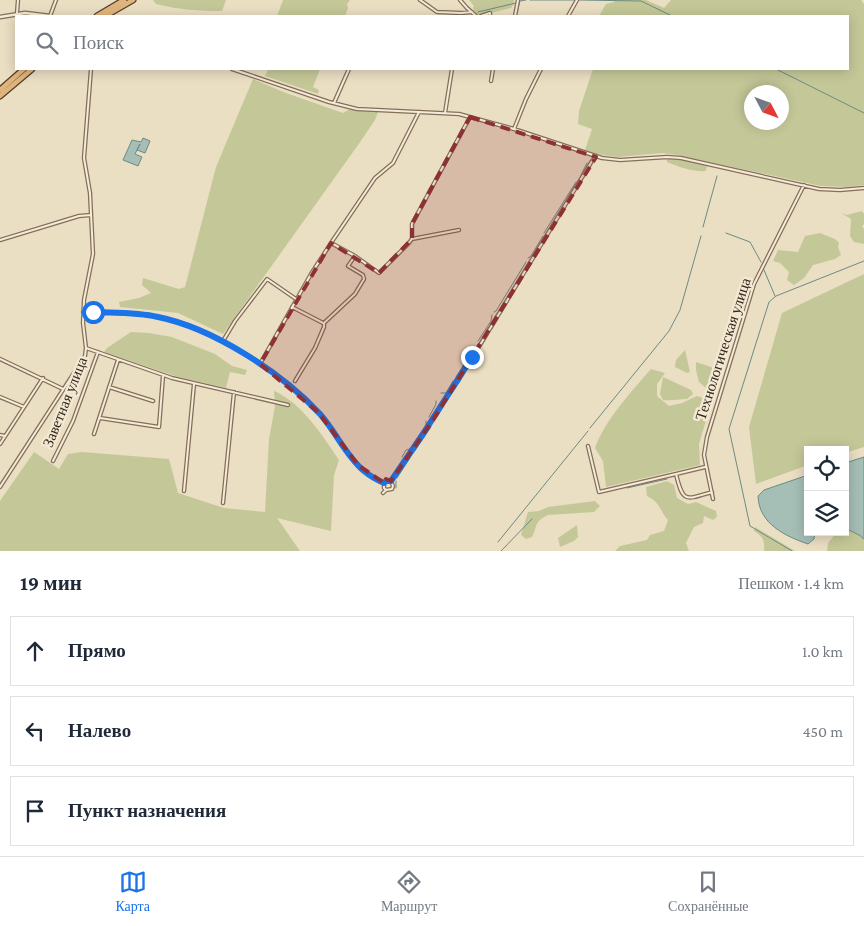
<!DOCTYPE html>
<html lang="ru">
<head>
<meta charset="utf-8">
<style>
  :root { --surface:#fff; --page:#f6f6f7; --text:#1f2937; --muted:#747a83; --line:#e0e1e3; --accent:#1a73e8 }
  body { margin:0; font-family:"Crimson Pro",serif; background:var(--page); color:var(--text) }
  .controls { position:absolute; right:15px; bottom:15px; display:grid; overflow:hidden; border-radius:0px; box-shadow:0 2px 12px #0003 }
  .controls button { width:45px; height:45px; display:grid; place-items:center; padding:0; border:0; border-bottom:1px solid var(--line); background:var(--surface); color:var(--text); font:25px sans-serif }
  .compass { position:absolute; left:744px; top:85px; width:45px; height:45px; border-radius:50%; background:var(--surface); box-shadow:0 2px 12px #0003; rotate:131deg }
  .stop { position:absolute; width:15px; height:15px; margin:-11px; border:4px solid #1a73e8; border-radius:50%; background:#fff }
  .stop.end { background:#1a73e8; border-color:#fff; box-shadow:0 1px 5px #0008 }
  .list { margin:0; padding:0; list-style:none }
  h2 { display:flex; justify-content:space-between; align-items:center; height:65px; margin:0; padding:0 20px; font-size:21px }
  h2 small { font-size:16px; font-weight:400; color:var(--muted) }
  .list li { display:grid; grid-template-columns:32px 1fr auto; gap:15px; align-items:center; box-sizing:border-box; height:70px; margin:0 10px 10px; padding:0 10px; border:1px solid var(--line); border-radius:0px }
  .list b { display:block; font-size:19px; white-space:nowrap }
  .list em { font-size:16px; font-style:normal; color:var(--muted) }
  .icon { flex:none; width:28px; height:28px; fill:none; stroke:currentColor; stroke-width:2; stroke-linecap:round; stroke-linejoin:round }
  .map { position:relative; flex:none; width:864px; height:551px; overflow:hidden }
  .search { position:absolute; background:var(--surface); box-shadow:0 2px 12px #0003; left:15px; right:15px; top:15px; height:55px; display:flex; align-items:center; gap:12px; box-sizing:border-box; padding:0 18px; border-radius:0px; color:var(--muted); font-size:19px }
  .sheet { height:305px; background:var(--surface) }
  nav { display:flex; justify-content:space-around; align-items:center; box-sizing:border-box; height:70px; border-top:1px solid var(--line); background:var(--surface); font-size:14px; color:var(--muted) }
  nav a { display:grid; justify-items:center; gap:2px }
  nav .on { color:var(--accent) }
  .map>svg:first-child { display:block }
  .green { fill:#c4c898; fill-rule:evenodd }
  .water { fill:#a5beb6; stroke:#6d8b83 }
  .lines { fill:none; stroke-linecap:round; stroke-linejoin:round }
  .stream { stroke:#6d8b83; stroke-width:1 }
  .minor-casing { stroke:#836f5b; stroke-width:4.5 }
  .tertiary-casing { stroke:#836f5b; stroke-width:5 }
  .trunk-casing { stroke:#513e2f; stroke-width:7 }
  .minor { stroke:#f6ebd6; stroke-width:2 }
  .tertiary { stroke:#f6ebd6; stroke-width:2.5 }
  .trunk { stroke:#e0b57c; stroke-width:4.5 }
  .route { stroke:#1a73e8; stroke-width:6 }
  .marked { fill:#8e3034; fill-opacity:0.2; stroke:#8e3034; stroke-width:4; stroke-dasharray:10 6; stroke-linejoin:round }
  .labels { text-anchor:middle; stroke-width:5; stroke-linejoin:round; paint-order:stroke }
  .street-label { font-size:15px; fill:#34281e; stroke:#f3e8d2 }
</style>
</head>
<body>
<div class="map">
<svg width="864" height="551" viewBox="0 0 864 551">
  <rect width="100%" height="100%" fill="#eadec3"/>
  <path class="green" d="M153,0H226L222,11C197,11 181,10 156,4Z
    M283,0H350L347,4L348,8L345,16H277Z
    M469,0H514V4L511,8L478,16L473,8L474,6Z
    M615,0H646L664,8L671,0H861L864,4V185L847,187L821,186L677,155L662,153L618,157L588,153L585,150L592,129L578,124L579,111L593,69H848V16H599L606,4L614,2ZM752,92H782V122H752Z
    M268,69H320L313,87L319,90L318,94L265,76Z
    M253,79L286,93L343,113L350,109L378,112L375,120L358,145L223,334L178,313L120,307L119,302L139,298L151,293L142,285L143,278L179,289L185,287L216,167Z
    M667,159L684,160L707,166L706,171C693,172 679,167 667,162Z
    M862,211L864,214V224L862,226L864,229V244L854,242L850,236L851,219L841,213L847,215Z
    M820,233L835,239L839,243L838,247L841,255L835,259L813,265L804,278L794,285L787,280L789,272L780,263L773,261L778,250L798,252L805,236Z
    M864,274V447L845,453V450H808V465L756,484L749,427L782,313Z
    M131,332L149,333L172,337L215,354L232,366L247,370L245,375L230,372L226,388L175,376L104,352L107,348Z
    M685,350L690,372L687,373L675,367L676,360Z
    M696,362C711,367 720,367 716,385C715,391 714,395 711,400L706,388L699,382L696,370Z
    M651,369L665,373L657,384V396L669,406L682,403L697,396L705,399L711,404L699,444L700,465L606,487L603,461L595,448C605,420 631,392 651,369Z
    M663,377L691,390L693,394L687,399C679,399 672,401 663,400L660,394Z
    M274,391C301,402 323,436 339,460L334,475L331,531L277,518L300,551H0V501L34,452L59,469L68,454L82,452L169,459L178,493L224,508L265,512L269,439L275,406Z
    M667,481L674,485L677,498L688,504L696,502L716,511L717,517L713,520L704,516L703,523L694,527L686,543L689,551H615L620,546L647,540L650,535L664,531L668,520C659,510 661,503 647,496L646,487Z
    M595,501L600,506L594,512L548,515C534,522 538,525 532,537L526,539L521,535L528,512L539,511L548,507Z
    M577,525L578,537L574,541L560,547L558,538Z
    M755,527L795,551H764C765,541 763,536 754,531Z
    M845,528L859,535L864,539V551H827L828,543L837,532H845Z"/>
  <path class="water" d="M143,138L150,141L145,153L137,150L140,144L135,154L142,157L138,166L123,160L132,140L141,142Z
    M864,457V539L859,535L845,528V463Z
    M808,475V532H815L814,539L808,544C785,536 759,524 758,496L764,490Z"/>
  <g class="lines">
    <path class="stream" d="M530,0H574
      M579,0L641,1L672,16
      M478,12L516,3
      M516,16L520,1L526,0
      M776,69L864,113
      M581,175L587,163
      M703,227L717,176
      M544,233L576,182
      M726,233L750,242L761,262
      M528,258L531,256L543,236
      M764,270L775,296
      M494,312L496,311L526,262
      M492,329L498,319
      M478,341L491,321L492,315
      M469,355L474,347
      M476,355L488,335
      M463,375L472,361
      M456,377L468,358
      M453,391L459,382
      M441,393H446L453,381
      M429,417L436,404V401
      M437,417L449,397
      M590,428L669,331L680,310L701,236
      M414,452L431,427
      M402,457L406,450L410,449L426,425V421
      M397,478L410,458
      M396,488V481
      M627,488L667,479
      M498,542L588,431
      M501,551L532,519
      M792,551L750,526L729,429L769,302L776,296L864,261"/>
    <g class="minor-casing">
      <path id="minor" d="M420,0L437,12L461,13L472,12
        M460,0L467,8L476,16
        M17,13L18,0
        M50,16L56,0
        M481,16L490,13V16
        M515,16L518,0
        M568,16L577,0
        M232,69L329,102L357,109L459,114L514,129L602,158L620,160L667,157L681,158L819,189L840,190L864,188
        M491,81L493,69
        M334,103L349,69
        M445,113L452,69
        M514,129L526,99L541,69
        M412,239L459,230
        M0,240L79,216L91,215
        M331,243L375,178L393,163L419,112
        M292,307L323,323
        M83,312C108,313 134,312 159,317C214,328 282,373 320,414C336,432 346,456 364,471C370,476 377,480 384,483
        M223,341L235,321L267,279L296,299
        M86,348L172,378L288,405
        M0,359L63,389
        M260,364L311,274L331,243L355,256L379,273L408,244L412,239V224L470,117
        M295,381L315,348L324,327V323L355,294L364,279L363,275L348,266L355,256
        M109,387L153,401
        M0,397L24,407
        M100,418L159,427L163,376
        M94,434L118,360
        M0,435L5,436
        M0,444L43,378
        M588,446L599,492L676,474
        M53,461L73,421L98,352
        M705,467L676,474C683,503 685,500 712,492
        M391,481L458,381L592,161L596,157
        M0,487L85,356L86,348L83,323L84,300L93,254L90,193L84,158L91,69
        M184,491L194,384
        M383,493L386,490L392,489L393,486L391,481H387L384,483V488L386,490
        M713,499L704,455L707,437L754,284L804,185
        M223,503L234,392"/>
    </g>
    <g class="tertiary-casing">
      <path id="tertiary" d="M0,17L25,13L50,16"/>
    </g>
    <g class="trunk-casing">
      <path id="trunk" d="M97,16L124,0
        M105,16L133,0
        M0,90L24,69
        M0,96L32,69"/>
    </g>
    <use href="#minor" class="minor"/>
    <use href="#tertiary" class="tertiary"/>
    <use href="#trunk" class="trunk"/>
  </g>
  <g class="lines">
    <path class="route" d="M93,312C115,313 137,312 158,317C213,328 282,373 320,414C336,432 346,456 364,471C370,476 377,480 384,483L386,481H391L423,434L472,357"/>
  </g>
  <path class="marked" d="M470,117L596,157L433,420L391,481L386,479L384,483L358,465L318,412L260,364L331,243L379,273L412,239V224Z"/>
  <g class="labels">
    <g class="street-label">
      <text transform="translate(723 349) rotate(-72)" y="5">Технологическая улица</text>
      <text transform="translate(65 402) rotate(-68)" y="5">Заветная улица</text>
    </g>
  </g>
</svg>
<div class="controls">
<button><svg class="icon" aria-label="locate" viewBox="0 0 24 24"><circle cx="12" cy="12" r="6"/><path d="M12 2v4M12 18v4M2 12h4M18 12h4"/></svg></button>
<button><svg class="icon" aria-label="layers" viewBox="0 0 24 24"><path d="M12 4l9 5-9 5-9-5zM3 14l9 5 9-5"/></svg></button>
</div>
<svg class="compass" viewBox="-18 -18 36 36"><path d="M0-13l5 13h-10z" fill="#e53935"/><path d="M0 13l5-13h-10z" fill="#747a83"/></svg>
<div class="stop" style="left:93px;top:312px"></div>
<div class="stop end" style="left:472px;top:357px"></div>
<div class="search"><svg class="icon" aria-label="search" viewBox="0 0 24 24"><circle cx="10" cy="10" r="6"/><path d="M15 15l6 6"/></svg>Поиск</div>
</div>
<section class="sheet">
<h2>19 мин<small>Пешком · 1.4 km</small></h2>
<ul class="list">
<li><svg class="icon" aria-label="ahead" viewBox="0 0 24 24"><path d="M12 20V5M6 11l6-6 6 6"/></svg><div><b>Прямо</b></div><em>1.0 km</em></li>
<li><svg class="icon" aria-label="left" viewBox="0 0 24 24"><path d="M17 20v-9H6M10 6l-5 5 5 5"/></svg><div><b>Налево</b></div><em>450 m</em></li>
<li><svg class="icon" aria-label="arrive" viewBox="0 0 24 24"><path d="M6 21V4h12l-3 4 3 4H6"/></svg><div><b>Пункт назначения</b></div></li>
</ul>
</section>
<nav>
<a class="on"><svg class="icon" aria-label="map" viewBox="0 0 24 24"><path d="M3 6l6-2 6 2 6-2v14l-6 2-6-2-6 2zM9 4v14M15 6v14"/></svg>Карта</a>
<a><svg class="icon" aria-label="directions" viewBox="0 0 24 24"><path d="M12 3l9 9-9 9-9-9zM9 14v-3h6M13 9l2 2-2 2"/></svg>Маршрут</a>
<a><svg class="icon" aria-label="saved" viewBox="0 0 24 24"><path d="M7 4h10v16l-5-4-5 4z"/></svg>Сохранённые</a>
</nav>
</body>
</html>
